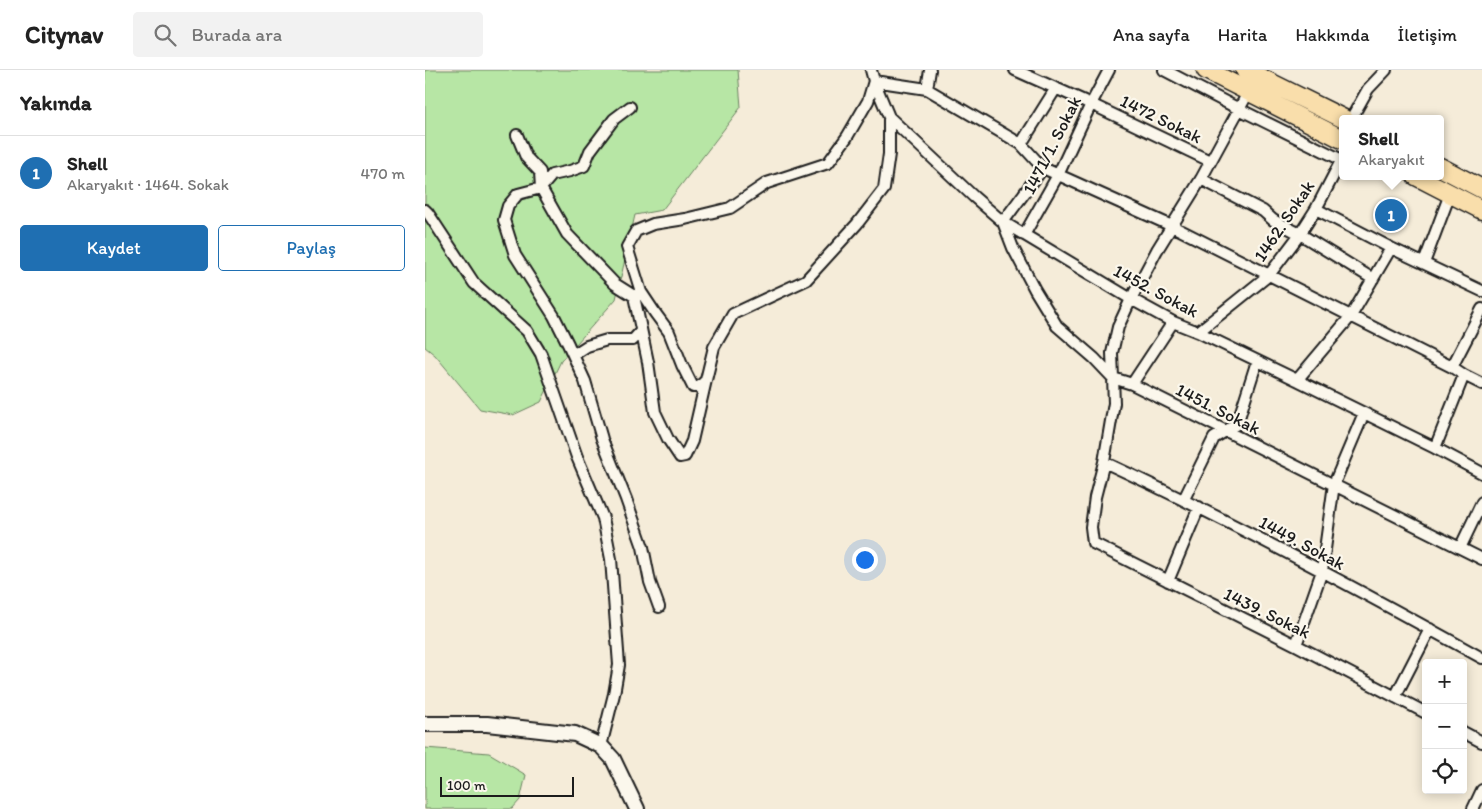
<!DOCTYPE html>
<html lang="tr">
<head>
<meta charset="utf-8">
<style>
  :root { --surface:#fff; --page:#f2f2f2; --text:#222; --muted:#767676; --line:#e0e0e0; --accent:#1f6fb2 }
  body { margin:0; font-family:Itim,sans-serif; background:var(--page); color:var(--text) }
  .controls { position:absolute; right:15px; bottom:15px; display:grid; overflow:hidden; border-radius:5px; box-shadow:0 2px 12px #0003 }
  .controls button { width:45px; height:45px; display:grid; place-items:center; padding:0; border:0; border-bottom:1px solid var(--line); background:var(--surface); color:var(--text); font:25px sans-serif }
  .scale { position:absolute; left:15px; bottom:12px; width:134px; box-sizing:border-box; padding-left:5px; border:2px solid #1c1c1c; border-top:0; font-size:14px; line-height:18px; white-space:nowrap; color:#1c1c1c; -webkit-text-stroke:4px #fbf7ec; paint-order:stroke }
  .you { position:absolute; left:439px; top:489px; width:18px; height:18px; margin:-12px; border:4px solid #fff; border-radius:50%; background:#1a73e8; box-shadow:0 0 0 8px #1a73e833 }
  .badge { display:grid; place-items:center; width:32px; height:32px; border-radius:50%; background:var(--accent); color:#fff; font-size:16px; font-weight:700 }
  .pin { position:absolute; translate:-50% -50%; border:2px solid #fff; box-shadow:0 1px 5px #0006 }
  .popup { position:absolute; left:914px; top:45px; width:105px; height:65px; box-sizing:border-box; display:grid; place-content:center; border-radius:5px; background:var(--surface); filter:drop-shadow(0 1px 4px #0005); font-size:16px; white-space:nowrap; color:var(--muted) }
  .popup b { font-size:19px; color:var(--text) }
  .popup::after { content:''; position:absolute; left:50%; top:100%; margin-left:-10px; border:10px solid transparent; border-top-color:var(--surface) }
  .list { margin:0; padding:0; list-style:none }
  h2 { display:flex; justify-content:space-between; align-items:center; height:65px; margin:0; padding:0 20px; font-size:21px }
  h2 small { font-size:16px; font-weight:400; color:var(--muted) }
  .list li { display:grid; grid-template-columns:32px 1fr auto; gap:15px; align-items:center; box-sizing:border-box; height:75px; padding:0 20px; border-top:1px solid var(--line) }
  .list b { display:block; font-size:19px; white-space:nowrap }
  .list p { margin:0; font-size:16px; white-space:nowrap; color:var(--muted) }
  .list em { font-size:16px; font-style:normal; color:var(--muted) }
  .actions { display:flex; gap:10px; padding:15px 20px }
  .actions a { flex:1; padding:11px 0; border:1px solid var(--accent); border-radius:5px; text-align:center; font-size:18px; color:var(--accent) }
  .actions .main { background:var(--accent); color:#fff }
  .icon { flex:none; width:28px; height:28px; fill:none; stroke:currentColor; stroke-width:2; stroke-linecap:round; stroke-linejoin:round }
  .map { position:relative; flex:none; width:1057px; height:739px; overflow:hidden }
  header { display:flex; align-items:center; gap:30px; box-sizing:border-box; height:70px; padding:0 25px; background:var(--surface); border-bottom:1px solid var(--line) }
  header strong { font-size:24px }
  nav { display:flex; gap:28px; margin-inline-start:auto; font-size:18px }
  .search { width:350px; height:45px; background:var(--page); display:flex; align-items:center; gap:12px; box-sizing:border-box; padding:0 18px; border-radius:5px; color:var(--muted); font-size:19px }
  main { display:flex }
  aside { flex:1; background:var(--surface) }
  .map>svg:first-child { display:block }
  .green { fill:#b7e6a5; stroke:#6a8160 }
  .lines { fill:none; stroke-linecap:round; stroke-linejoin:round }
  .street-casing { stroke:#1c1c1c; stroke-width:14 }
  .secondary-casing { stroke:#1c1c1c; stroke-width:18 }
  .highway-casing { stroke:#1c1c1c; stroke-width:21 }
  .street { stroke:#fbf7ec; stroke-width:10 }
  .secondary { stroke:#fbf7ec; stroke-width:14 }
  .highway { stroke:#f9deab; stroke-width:18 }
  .labels { text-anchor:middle; stroke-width:4.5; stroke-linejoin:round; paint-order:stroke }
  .street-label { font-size:18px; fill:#1c1c1c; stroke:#fbf7ec }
</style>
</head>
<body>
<header>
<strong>Citynav</strong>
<div class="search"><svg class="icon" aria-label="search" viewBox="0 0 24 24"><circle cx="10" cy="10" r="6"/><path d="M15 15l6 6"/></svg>Burada ara</div>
<nav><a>Ana sayfa</a><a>Harita</a><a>Hakkında</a><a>İletişim</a></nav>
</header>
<main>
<aside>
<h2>Yakında<small></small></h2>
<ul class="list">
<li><span class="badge">1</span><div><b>Shell</b><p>Akaryakıt · 1464. Sokak</p></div><em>470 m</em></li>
</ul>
<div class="actions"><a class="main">Kaydet</a><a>Paylaş</a></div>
</aside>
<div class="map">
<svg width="1057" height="739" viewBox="0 0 1057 739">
  <rect width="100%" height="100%" fill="#f5ecd9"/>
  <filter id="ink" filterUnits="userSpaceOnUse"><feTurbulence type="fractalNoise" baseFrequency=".02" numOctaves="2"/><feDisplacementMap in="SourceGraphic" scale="10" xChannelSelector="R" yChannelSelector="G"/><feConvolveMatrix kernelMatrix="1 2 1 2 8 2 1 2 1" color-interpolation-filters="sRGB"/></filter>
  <g filter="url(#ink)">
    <path class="green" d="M0,0H313L316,37L237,140L210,145L191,229L136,291L116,332L88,345L55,339L10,285L0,277Z
      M0,678L64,683L101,705L95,730L87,739H0Z"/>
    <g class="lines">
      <g class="street-casing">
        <path id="street" d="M446,0L449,11L464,47L549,127L578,152L706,229L748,252L773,262L872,310L1010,378L1057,403
          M590,0L666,34L785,91
          M739,0L814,39L917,90
          M502,19L505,0
          M824,21L776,109L732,180L706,229L693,257L687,283L689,333L679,392L670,427L666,457L668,473L871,575L1001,643
          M205,37L189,49L165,81L159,96L145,101L127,105L116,118L142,164L190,214L209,226L216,222
          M464,47V84L459,119L432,154L381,210L308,244L289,277L281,310L274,317H268L257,295L244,262L230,243L216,222L202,177L211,161L228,154L260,149L305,138L342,113L403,93L422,67L443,31L449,11L502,19L596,74L618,98L747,156L1027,297L1039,305L1057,314
          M926,49L943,19L961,0
          M92,65L101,87L115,102L116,118L93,124L83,136L79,150L90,185L129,246L143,274L160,311L177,369L201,429L218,477L225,512L234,537
          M596,74L631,18
          M618,98L578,152L588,178L610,220L632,256L669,288L688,308L707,314L1057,489
          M776,109L838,141L848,150L875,164L948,209
          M891,139L966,178L1057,221
          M0,140L3,143L49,213L102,261L116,284L152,387L178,448L186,489L194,595L189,624L176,676
          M599,165L633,105L666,34L684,0
          M999,193L1025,124
          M209,226L223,292L230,342L243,369L255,387L260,386L267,371L281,310
          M773,262L844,205L875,164L891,139L917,89
          M148,285L162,276L182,270H208L216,261
          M1027,297L1057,239
          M872,310L926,246L966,178
          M707,314L748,252
          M1010,378L1039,305
          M679,392C808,452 933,519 1057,588
          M759,429L789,368L812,354L832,291
          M1035,478L1057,432
          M743,511L774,437
          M871,575L897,501L909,414L939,343
          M970,627L1005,559
          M1038,662L1057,672
          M1048,739L1057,720"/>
      </g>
      <g class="secondary-casing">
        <path id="secondary" d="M0,654H62L150,664L176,676L188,689L212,739"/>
      </g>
      <g class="highway-casing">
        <path id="highway" d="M781,0L917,69
          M820,0L919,49
          M1015,97L1057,119
          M991,106L1057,140"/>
      </g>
      <use href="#street" class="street"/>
      <use href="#secondary" class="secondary"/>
      <use href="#highway" class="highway"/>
    </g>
  </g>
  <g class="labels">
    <g class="street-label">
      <text transform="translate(736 49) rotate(26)" y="6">1472 Sokak</text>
      <text transform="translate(627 75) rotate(-63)" y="6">1471/1. Sokak</text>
      <text transform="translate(859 151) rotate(-56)" y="6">1462. Sokak</text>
      <text transform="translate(731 221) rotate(28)" y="6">1452. Sokak</text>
      <text transform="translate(793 339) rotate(27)" y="6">1451. Sokak</text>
      <text transform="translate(877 473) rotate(28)" y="6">1449. Sokak</text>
      <text transform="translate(842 543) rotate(26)" y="6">1439. Sokak</text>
    </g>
  </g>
</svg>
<div class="controls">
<button>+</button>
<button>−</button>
<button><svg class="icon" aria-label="locate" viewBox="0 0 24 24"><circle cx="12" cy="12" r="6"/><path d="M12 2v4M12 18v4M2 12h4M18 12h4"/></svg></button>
</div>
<div class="scale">100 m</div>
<div class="you"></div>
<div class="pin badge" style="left:966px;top:145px">1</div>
<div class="popup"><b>Shell</b>Akaryakıt</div>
</div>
</main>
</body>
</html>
